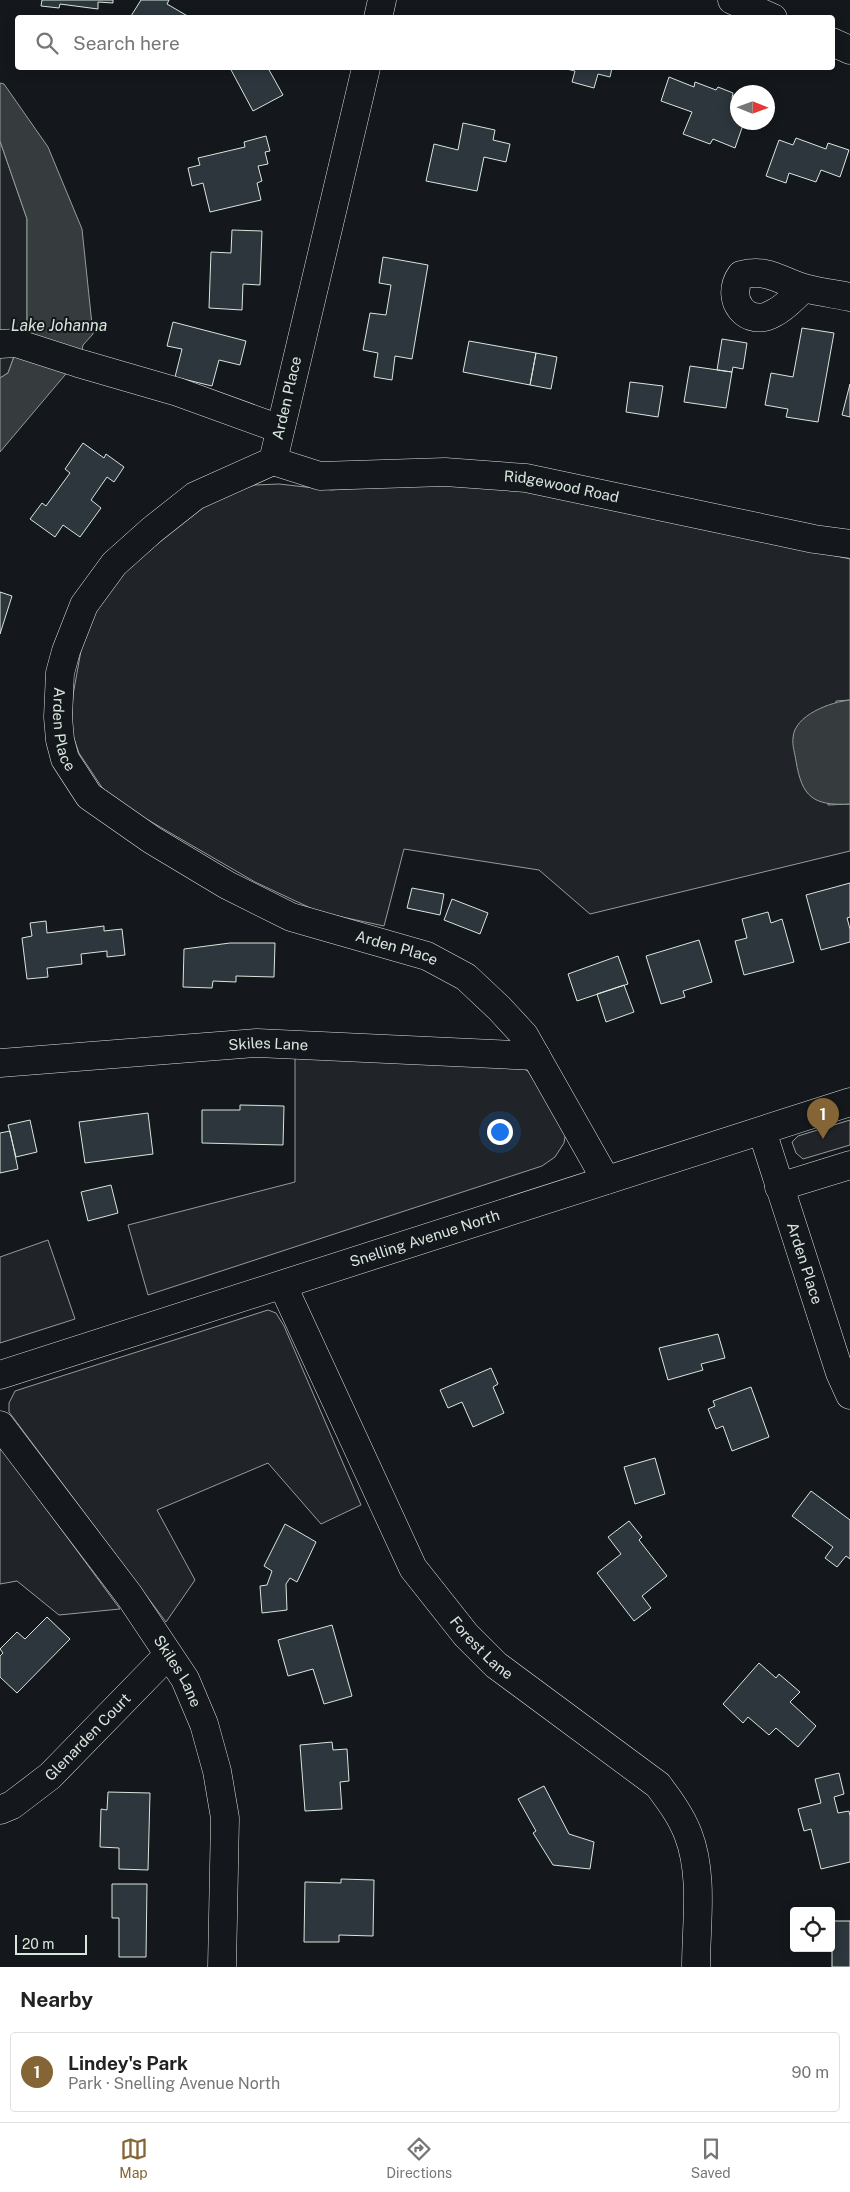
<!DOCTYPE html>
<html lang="en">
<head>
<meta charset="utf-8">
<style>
  :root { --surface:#fff; --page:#f6f6f6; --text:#222; --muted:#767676; --line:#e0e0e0; --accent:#856535 }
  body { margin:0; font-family:"Public Sans",sans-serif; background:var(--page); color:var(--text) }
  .controls { position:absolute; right:15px; bottom:15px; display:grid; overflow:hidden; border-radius:5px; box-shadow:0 2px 12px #0003 }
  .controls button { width:45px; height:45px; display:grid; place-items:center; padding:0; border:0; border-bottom:1px solid var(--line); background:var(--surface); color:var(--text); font:25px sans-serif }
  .compass { position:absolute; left:730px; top:85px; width:45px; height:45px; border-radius:50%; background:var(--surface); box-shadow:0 2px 12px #0003; rotate:91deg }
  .scale { position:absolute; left:15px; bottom:12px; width:72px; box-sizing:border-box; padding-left:5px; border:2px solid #d8e6dc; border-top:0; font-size:14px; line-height:18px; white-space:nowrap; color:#d8e6dc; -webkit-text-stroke:4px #14181c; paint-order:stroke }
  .you { position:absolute; left:499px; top:1131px; width:18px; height:18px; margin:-12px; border:4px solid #fff; border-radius:50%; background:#1a73e8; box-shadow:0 0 0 8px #1a73e833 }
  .badge { display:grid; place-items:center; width:32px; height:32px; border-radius:50%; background:var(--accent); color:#fff; font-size:16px; font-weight:700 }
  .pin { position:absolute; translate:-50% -41px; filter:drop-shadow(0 1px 2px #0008) }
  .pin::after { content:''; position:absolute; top:26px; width:18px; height:15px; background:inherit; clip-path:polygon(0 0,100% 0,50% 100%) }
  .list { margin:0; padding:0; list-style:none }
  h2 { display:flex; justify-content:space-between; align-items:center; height:65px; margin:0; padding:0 20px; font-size:21px }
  h2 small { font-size:16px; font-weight:400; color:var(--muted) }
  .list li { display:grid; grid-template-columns:32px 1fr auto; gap:15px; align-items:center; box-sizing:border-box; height:80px; margin:0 10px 10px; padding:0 10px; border:1px solid var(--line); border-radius:5px }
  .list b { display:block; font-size:19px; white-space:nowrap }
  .list p { margin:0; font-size:16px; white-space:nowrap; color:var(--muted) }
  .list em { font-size:16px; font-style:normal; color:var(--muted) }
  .icon { flex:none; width:28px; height:28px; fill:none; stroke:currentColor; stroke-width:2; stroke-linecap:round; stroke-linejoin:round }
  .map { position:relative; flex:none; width:850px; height:1967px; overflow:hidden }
  .search { position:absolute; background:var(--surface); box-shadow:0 2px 12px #0003; left:15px; right:15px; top:15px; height:55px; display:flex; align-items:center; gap:12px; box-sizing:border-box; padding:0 18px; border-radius:5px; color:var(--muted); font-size:19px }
  .sheet { height:155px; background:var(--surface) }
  nav { display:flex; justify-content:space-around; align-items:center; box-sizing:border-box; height:70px; border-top:1px solid var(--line); background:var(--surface); font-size:14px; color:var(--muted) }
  nav a { display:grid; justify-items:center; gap:2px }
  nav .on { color:var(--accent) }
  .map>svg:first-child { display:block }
  .green { fill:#202428; stroke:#939e99 }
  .water { fill:#363b3e; stroke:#939e99 }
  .building { fill:#2c363c; stroke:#d8e6dc }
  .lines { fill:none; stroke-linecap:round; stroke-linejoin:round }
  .minor-casing { stroke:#d8e6dc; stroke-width:29 }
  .minor { stroke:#14181c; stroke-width:28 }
  .labels { text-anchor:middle; stroke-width:4; stroke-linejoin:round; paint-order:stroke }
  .street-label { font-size:15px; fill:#d8e6dc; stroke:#14181c }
  .water-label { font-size:16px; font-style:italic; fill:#d8e6dc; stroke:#14181c }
</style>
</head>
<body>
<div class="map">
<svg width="850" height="1967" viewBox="0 0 850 1967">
  <rect width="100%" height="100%" fill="#14181c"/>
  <path class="green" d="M0,141L27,219V321L20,339L0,334Z
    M16,351L8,373L0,378V352Z
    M279,484L332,490L414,484L496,486L542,493L850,559V700L836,701L828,805L850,804V851L590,914L539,870L404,849L384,926L319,912L255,882L136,813L103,789L79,753L71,730L73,695L82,645L100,600L126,569L214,499L255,485Z
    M295,1058L517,1066L528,1071L566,1131L564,1143L555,1157L542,1166L148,1295L128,1225L295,1182Z
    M850,1120V1145L803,1159L796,1153L792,1142L798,1136Z
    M48,1240L75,1319L0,1343V1257Z
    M268,1310L276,1313L284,1326L361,1505L321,1524L268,1463L157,1510L195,1580L166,1622L9,1412V1403L15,1391Z
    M0,1446L120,1609L59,1615L17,1581L0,1584Z"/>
  <path class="water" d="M0,83L4,84L48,147L82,229L93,334L83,345L81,356L0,452V378L8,373L27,321V219L0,141Z
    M850,700V804C813,806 802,797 796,761C795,754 792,745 793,738C794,715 831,702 850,700Z"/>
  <path class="building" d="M42,0H113V3L98,2V9L60,4L59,8L41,6Z
    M141,0H169L167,4L191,18H134L131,16Z
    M230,68H268L283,95L253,111Z
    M562,68H612L610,77L598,74L594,88L572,82L575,71Z
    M669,77L694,87L695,82L716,90L718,87L733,93L732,98L738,100V122H744L735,148L713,139L710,144L683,134L692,112L661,101Z
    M463,123L495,130L493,140L510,144L506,162L484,157L477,191L426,181L434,144L458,150Z
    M266,136L270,151L265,152L268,164L258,166L262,181L257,183L261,200L210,212L203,183L192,186L188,168L200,165L198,158L245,147L244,142Z
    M796,138L826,149L828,143L849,150L840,177L821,170L816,182L789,173L786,183L766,176L779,140L793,145Z
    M232,230L262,231L260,285L243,284L242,310L209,308L211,252L231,253Z
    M383,257L428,265L412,359L395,356L392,380L374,377L378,353L363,350L370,313L386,315L391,285L379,283Z
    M173,322L246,341L240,365L219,360L212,386L175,377L182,349L167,346Z
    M802,328L834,333L818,422L786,417L788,409L765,405L771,373L793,377Z
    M722,339L747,343L743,369L733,367L732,372L717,370Z
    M469,341L536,353L530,385L463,372Z
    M536,353L557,357L551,389L530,385Z
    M690,366L732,372L726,408L684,402Z
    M630,382L663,386L658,417L626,412Z
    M850,384V417L842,415Z
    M83,443L104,458L106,454L124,467L114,482L107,477L91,500L101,508L80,537L63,525L55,537L30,519L42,503L46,506L70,473L65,469Z
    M0,592L12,596L0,634Z
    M850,883V917L847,918L850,929V942L821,950L806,895Z
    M412,888L444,894L440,915L407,908Z
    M452,899L488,913L480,934L444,920Z
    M768,912L771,923L782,919L794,962L744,975L735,941L747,938L742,919Z
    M46,921L47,933L104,926V931L122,929L125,955L107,957V951L81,954L82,964L47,968L48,977L27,979L22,938L32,936L30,923Z
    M699,940L712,982L683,991L685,997L661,1004L646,956Z
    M230,943H275L274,977L236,976V982L213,981L212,988L183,987L184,949Z
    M618,956L628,984L577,1001L568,974Z
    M624,985L634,1012L606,1022L597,994Z
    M240,1105L284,1106L283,1145L202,1143V1110H240Z
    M148,1113L153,1154L85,1163L79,1122Z
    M30,1120L37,1152L16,1157L8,1125Z
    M10,1131L18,1169L0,1173V1133Z
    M111,1185L118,1213L88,1221L81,1192Z
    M718,1334L725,1358L701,1364L703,1370L668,1380L659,1348Z
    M491,1368L498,1384L493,1387L504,1413L473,1427L462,1402L448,1408L440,1390Z
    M751,1387L769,1437L732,1451L723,1426L716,1429L708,1409L715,1406L713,1401Z
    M655,1458L665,1494L635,1504L624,1467Z
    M811,1491L850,1520V1559L846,1556L837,1567L825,1558L833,1547L792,1516Z
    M629,1521L642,1537L639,1540L667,1576L642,1596L651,1608L634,1621L597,1573L621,1554L608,1537Z
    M285,1524L316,1542L297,1582L290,1578L286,1584L287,1610L262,1613L260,1586L267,1585L272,1571L264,1566Z
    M47,1617L70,1639L17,1693L0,1677V1656L3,1653L0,1649L17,1632L25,1639Z
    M332,1625L352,1696L324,1704L313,1669L288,1676L278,1640Z
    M759,1663L776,1678L779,1674L800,1692L790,1702L816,1726L798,1747L776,1728L769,1735L748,1717L743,1723L723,1704Z
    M332,1742L333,1750L347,1749L349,1781L340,1782L342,1809L305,1811L300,1745Z
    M839,1773L844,1794L834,1797L838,1813L849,1811L850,1816V1862L821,1869L811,1829L804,1831L798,1809L821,1803L815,1779Z
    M544,1786L569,1834L594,1842L590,1869L553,1865L533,1833L536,1831L518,1799Z
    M108,1792L150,1793L148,1870L119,1869V1848L100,1847L101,1809L107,1810Z
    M341,1879L374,1880L373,1936L339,1935V1942H304L305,1882L341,1883Z
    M112,1884H147L146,1957H119V1918H112Z
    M832,1921H850V1967H832Z"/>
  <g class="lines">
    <g class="minor-casing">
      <g id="minor">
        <path d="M732,0L773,18"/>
        <path d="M378,18L382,0"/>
        <path d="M832,42L850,50"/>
        <path id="s1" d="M366,68L273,461L195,496L152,530L114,564L84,605L66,651L60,673L58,717L60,740L65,759L89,796L152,840L227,885L291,917L427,956L466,977L499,1008L524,1035L606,1180"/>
        <path d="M804,288C795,296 785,308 774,313C747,329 724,299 741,275C768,268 780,281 804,288C819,292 835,294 850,297"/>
        <path d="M0,344L16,343L78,363L178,392L280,429"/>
        <path id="s2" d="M273,461L320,476L445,472L526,478L814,539L850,544"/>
        <path id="s3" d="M0,1063L257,1043L536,1056"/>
        <path id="s4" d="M762,1131L840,1373L850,1395"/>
        <path d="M779,1187L850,1165"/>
        <path id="s5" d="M283,1286L413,1568L466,1635L496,1665L658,1785C670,1801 681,1816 688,1834C704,1875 696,1924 696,1967"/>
        <path id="s6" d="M0,1375L850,1102"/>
        <path id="s7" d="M0,1425L129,1595L185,1679L204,1724L217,1771L225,1818L222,1967"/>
        <path id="s8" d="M0,1810L12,1805L50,1776L168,1655"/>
      </g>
    </g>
    <use href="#minor" class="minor"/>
  </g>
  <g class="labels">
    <g class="street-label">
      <text transform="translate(287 398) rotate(-77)" y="5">Arden Place</text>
      <text dy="5" stroke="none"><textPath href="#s2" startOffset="292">Ridgewood Road</textPath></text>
      <text dy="5" stroke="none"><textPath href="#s1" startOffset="775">Arden Place</textPath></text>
      <text dy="5" stroke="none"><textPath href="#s1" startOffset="1195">Arden Place</textPath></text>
      <text dy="5" stroke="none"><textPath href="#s3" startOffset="269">Skiles Lane</textPath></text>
      <text dy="5" stroke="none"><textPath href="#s6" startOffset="446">Snelling Avenue North</textPath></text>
      <text dy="5" stroke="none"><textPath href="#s4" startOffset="139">Arden Place</textPath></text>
      <text dy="5" stroke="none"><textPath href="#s5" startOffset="416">Forest Lane</textPath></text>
      <text dy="5" stroke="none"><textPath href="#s7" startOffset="304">Skiles Lane</textPath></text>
      <text dy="5" stroke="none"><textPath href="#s8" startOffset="115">Glenarden Court</textPath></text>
    </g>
    <g class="water-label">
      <text x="59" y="331">Lake Johanna</text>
    </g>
  </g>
</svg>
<div class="controls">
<button><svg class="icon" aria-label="locate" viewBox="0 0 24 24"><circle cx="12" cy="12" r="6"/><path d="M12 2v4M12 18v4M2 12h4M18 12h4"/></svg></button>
</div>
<svg class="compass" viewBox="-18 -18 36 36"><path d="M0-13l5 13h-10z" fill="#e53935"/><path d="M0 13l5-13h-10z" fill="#767676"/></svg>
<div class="scale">20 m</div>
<div class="you"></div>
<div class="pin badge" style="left:823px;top:1139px">1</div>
<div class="search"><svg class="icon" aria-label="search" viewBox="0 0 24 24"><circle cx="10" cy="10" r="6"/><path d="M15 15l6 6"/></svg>Search here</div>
</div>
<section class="sheet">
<h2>Nearby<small></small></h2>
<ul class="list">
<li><span class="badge">1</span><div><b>Lindey's Park</b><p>Park · Snelling Avenue North</p></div><em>90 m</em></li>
</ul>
</section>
<nav>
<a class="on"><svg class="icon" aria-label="map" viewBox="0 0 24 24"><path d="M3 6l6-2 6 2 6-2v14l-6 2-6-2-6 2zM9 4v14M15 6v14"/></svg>Map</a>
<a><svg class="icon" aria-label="directions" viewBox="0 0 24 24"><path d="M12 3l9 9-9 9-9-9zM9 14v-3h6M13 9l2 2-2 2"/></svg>Directions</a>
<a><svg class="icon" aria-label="saved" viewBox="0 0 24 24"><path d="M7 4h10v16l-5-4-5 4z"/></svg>Saved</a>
</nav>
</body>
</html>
